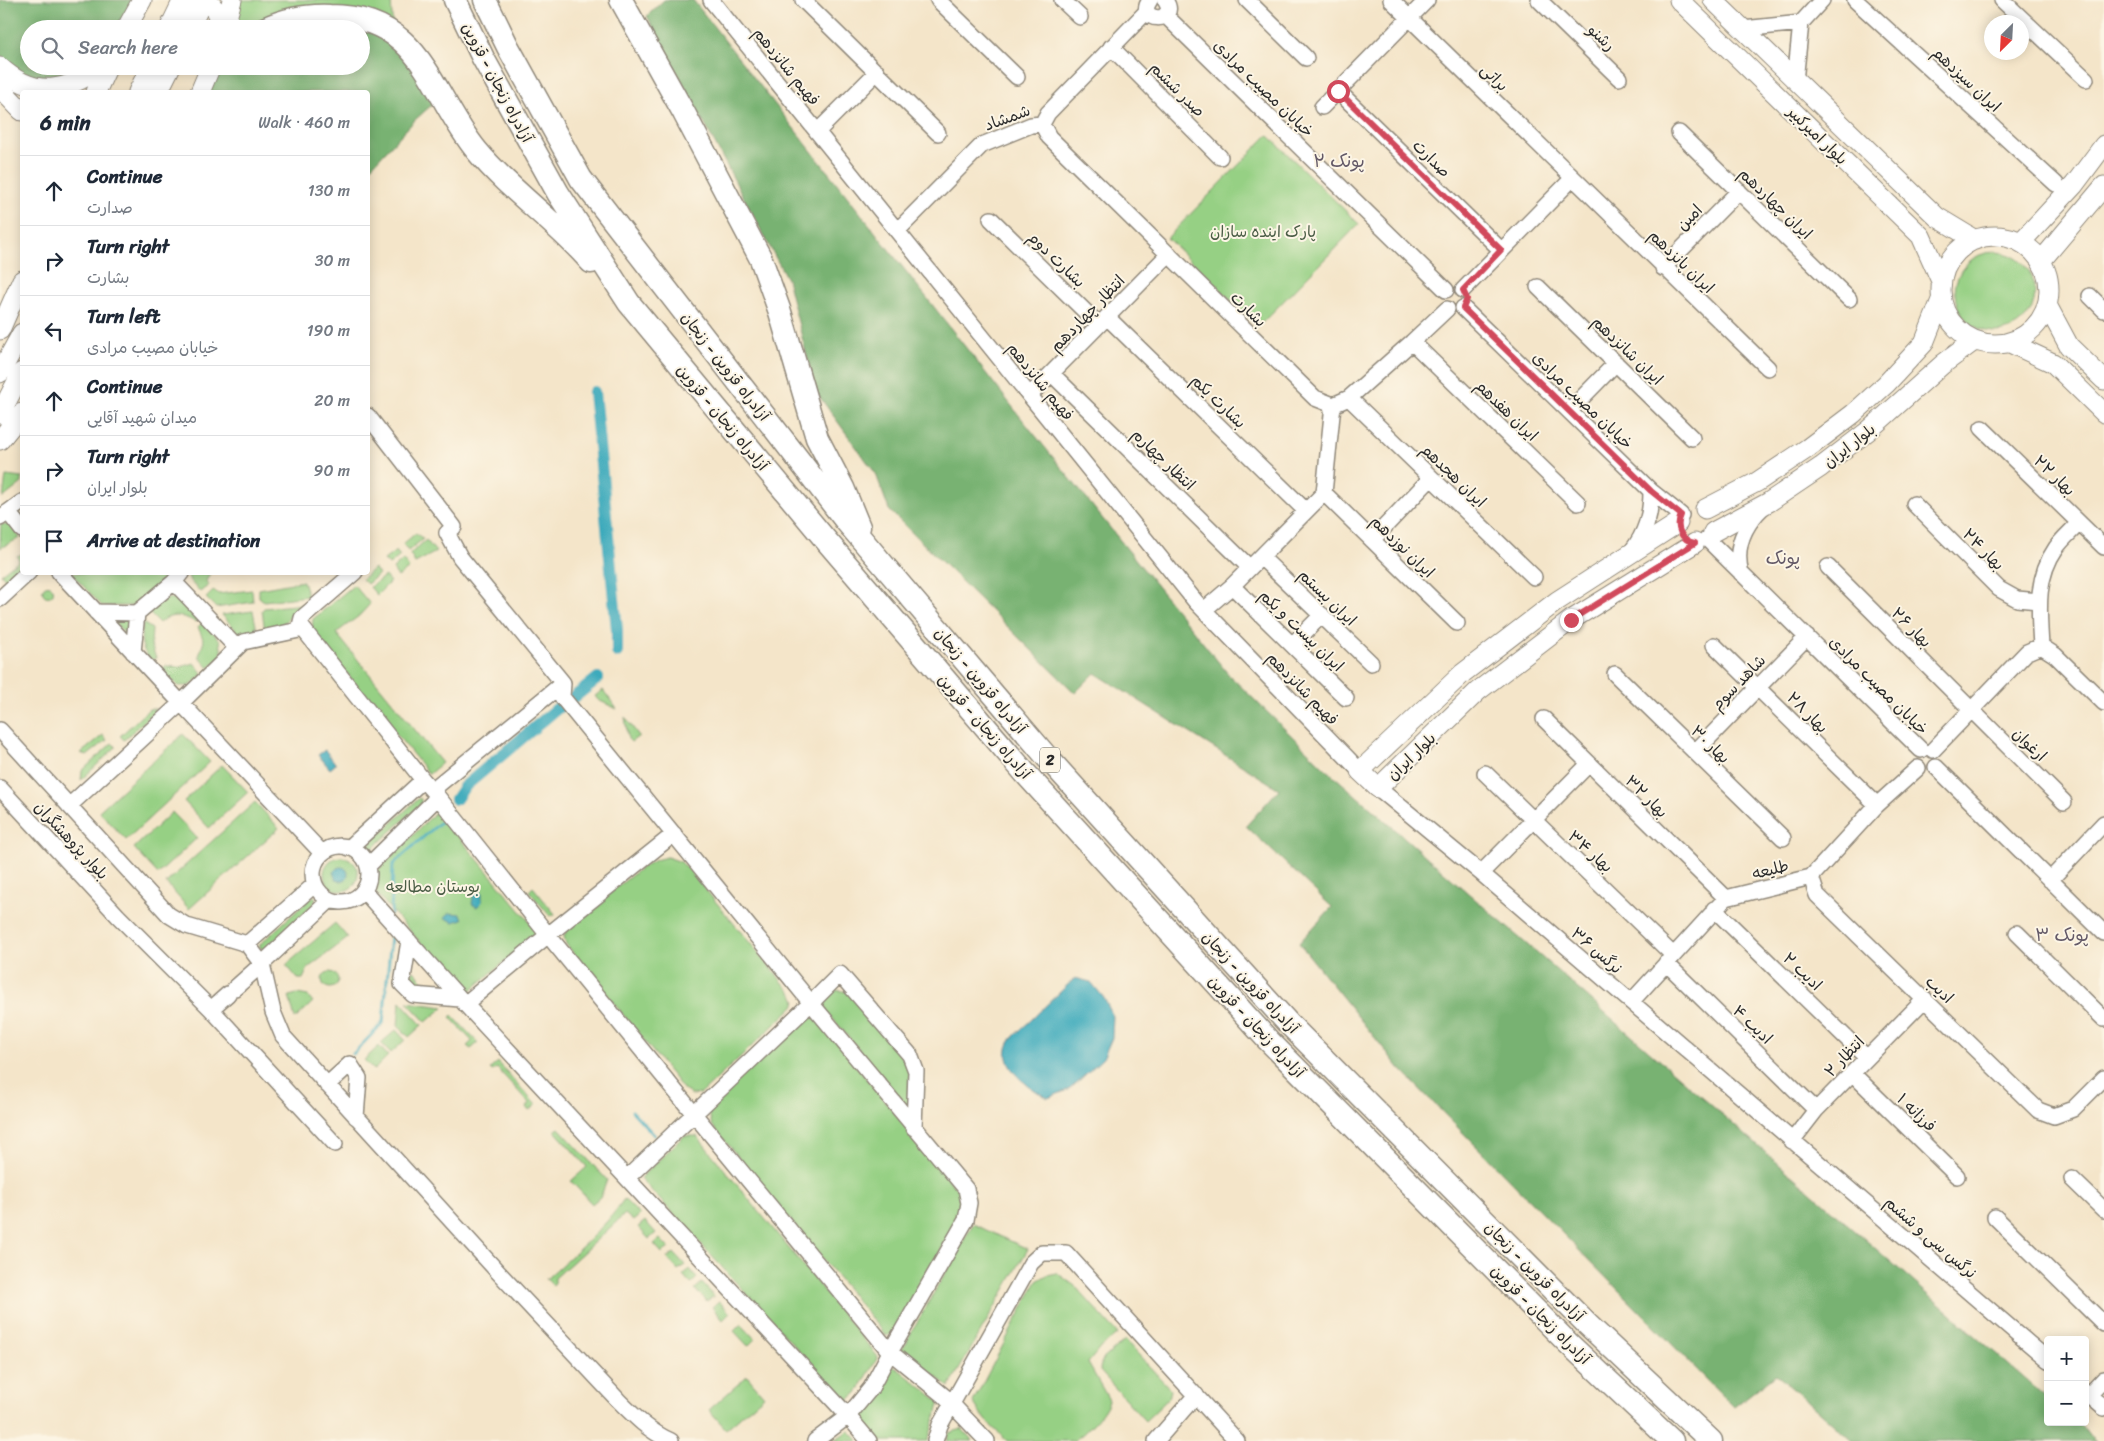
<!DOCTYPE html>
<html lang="en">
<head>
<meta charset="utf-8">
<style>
  :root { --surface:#fff; --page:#f6f6f7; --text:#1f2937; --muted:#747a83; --line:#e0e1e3 }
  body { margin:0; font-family:Sriracha,"Playpen Sans Arabic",sans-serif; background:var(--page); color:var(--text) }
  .controls { position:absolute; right:15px; bottom:15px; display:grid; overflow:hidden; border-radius:5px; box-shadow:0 2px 12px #0003 }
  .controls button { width:45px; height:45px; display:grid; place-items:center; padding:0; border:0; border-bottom:1px solid var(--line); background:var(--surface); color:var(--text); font:25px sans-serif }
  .compass { position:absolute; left:1984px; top:15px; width:45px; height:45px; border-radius:50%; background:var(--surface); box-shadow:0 2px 12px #0003; rotate:204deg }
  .stop { position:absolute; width:15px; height:15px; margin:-11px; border:4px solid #d1495b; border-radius:50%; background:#fff }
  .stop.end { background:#d1495b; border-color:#fff; box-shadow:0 1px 5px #0008 }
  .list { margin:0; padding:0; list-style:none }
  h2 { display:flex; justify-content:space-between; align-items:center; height:65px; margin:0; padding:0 20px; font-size:21px }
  h2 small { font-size:16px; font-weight:400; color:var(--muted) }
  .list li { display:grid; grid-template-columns:32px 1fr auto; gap:15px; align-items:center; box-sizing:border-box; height:70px; padding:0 20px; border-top:1px solid var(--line) }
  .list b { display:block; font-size:19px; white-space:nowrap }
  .list p { margin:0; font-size:16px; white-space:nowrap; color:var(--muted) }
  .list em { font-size:16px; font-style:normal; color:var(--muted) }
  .icon { flex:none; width:28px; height:28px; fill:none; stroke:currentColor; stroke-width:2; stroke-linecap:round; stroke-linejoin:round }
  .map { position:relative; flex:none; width:2104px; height:1441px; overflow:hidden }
  .search { position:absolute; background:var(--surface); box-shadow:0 2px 12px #0003; left:20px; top:20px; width:350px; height:55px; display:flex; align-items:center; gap:12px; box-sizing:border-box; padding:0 18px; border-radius:28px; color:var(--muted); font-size:19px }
  .panel { position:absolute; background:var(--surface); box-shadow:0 2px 12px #0003; left:20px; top:90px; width:350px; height:485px; border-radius:5px }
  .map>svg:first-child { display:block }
  .green { fill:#96d084; stroke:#607e58 }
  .forest { fill:#78b272; stroke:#526e4e }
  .water { fill:#3daabc; stroke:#346a74 }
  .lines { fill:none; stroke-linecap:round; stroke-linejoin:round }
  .stream { stroke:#3daabc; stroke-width:3 }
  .canal { stroke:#3daabc; stroke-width:12 }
  .minor-casing { stroke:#90887a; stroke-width:18 }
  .major-casing { stroke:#90887a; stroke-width:21 }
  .highway-casing { stroke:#90887a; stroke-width:25 }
  .minor { stroke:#fff; stroke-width:15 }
  .major { stroke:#fff; stroke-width:19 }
  .highway { stroke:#fff; stroke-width:22 }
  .route { stroke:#d1495b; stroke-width:6 }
  .labels { text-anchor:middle; stroke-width:4; stroke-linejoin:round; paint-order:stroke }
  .shield { fill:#fcf5e5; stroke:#6a6863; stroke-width:1 }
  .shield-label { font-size:15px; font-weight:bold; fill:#2b2b2b }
  .street-label { font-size:16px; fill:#2b2b2b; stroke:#fcf5e5 }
  .park-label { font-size:16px; fill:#4b5d46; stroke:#fcf5e5 }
  .neighbourhood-label { font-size:18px; fill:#635967; stroke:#fcf5e5 }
</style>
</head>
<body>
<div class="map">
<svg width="2104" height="1441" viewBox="0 0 2104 1441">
  <rect width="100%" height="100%" fill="#fcf5e5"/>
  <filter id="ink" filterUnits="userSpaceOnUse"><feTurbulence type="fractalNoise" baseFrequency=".02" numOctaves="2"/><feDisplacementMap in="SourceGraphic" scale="10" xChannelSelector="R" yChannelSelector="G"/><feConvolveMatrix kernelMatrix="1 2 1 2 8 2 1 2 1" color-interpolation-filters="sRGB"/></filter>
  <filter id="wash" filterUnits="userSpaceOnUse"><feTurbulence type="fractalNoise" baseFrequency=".0096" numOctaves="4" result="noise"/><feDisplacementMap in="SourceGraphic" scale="20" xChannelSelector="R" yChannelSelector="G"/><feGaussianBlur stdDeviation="1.12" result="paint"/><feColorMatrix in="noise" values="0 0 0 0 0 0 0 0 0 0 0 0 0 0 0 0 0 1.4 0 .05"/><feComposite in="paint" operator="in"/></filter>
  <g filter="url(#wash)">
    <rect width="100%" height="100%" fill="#f4e5c9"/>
    <path class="green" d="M232,0H391L393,33L369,22L264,29H224Z
      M1268,135L1359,224L1258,327L1167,238Z
      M1955 292a40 40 0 1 1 80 0a40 40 0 1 1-80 0Z
      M6,476L22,478V483L3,498Z
      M1,524L12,525L20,538L0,548Z
      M416,533L423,539L408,551L403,544Z
      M426,540L436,552L415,563L410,554Z
      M396,551L400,556L389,565L384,560Z
      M22,554V569L8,582L1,574L19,560L17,556Z
      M403,560L409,568L398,577L393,569Z
      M374,568L379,574L367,584L362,579Z
      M71,573H171L135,606H102Z
      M187,573H210L206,581L209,585L200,592L190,581Z
      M385,576L390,582L377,595L370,587Z
      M303,581L308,596L264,601L259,597V589Z
      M354,585L370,604L359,616L336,633L442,763L429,774L312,631L313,619Z
      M42.5 591a5.5 5.5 0 1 1 11 0a5.5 5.5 0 1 1-11 0Z
      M214,590L218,594L252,590L253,602L216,608L206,598Z
      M180,598L199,618L195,622C183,615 170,613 159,623L148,612L163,599Z
      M305,604L275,630L265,631L262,610L264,608Z
      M253,611L257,631L238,632L222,615Z
      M130,619L128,637L112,620Z
      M203,622L220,640L222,656L209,668L199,656L204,641L198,627Z
      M143,623L152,629L151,645L156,658L151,660C140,649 140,638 143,623Z
      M194,663L203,674L190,686H178L161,670L166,666L180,667Z
      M603,690L617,709L598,700L595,696Z
      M149,709H157L124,740L120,736Z
      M625,717L639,736L631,742L628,739Z
      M183,734L210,762L126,840L99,811Z
      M103,735L107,740L87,756L81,753Z
      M112,743L116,747L81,780L82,771Z
      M222,765L248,792L209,828L184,801Z
      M419,798L421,799V804L371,850H367V846Z
      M255,802L279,828L189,909L166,883Z
      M437,811L539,933L466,994L376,893L375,882L379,869Z
      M172,812L197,838L158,874L134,848Z
      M667,857L681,862L691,872L794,996L796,1001L794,1006L701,1094L692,1095L684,1090L566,944L564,936L568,927L642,867L655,860Z
      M324 874a17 17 0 1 1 34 0a17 17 0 1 1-34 0Z
      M533,887L555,914L550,916L529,891Z
      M313,896L316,898L314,904L265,949L260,948V944Z
      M335,923L348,938L308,968L303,979H298L286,965Z
      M413,970L431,990L425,992L412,987L410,980Z
      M322 980a8 8 0 1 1 16 0a8 8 0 1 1-16 0Z
      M835,990L850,992L905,1060L910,1072L909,1108L827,1012C822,1001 827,997 835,990Z
      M297,994L308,996L313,1002L295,1019L289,996Z
      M400,1001L422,1025L409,1037L398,1026Z
      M407,1002L444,1007L426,1022Z
      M452,1015L478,1043L471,1049L467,1046L472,1041L450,1017Z
      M811,1017L819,1021L960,1193L964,1203L961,1214L894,1333L886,1336L712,1125L709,1113L714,1101L802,1021Z
      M396,1030L405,1040L391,1053L381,1043Z
      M379,1046L388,1056L374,1070L364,1060Z
      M498,1062L536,1105L529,1111L526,1107L529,1103L497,1068L492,1071L490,1069Z
      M559,1128L607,1180L601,1196L592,1204L571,1181L587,1167L555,1131Z
      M684,1136H697L878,1357L857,1393L846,1402L640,1178Z
      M624,1199L640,1215L633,1221L625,1214L555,1278V1283L553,1285L546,1279C573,1254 604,1230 624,1199Z
      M645,1221L656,1233L649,1239L638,1227Z
      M973,1224L1028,1249L949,1387L902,1349Z
      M660,1239L669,1248L662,1253L654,1244Z
      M674,1253L685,1265L678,1270L667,1258Z
      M690,1269L697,1278L691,1284L683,1275Z
      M1057,1273L1075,1286L1118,1334L1101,1347L1088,1363L1109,1400C1106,1412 1084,1435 1073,1441H1007L985,1420L973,1402L1037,1281L1047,1275Z
      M702,1283L714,1296L707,1301L695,1289Z
      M719,1301L730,1313L723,1320L712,1307Z
      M741,1324L755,1339L748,1346L734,1331Z
      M1125,1340L1171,1390L1169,1398L1145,1421L1100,1371L1101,1361Z
      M891,1366L898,1369L940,1402L928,1441H880L856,1417Z
      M747,1376L764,1396L726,1429L709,1410Z
      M962,1429L973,1441H947L949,1433Z
      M849,1431L859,1441H832Z"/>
    <path class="forest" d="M0,0H142L126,29H29V66H102L67,87L0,67Z
      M664,0H693L1018,414L1229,675L1327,770L2048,1399V1422H2075L2097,1441H1852L1776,1374L1734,1407L1400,1069L1299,943L1332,907L1246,826L1279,789L1095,673L1075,693L889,510L876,474L816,392L787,279L647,16Z
      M369,22L443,95L416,119L368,170V92H200L211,66H361V29H264Z"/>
    <path class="water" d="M325,750L336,764L330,769L318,755Z
      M334 874a7 7 0 1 1 14 0a7 7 0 1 1-14 0Z
      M479,888L482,893V902L477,907L472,904L474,891Z
      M449,913L461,914L463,919L454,922L445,918Z
      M1075,978L1091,982L1104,998L1113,1016L1112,1038L1103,1058L1070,1089L1048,1098C1031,1089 997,1067 1009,1043C1013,1035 1024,1027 1030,1021C1045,1006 1060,992 1075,978Z"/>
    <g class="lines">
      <path class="stream" d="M391,914L393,864L444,819
        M353,1054L383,1023L391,937
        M632,1111L654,1135"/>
      <path class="canal" d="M594,392L617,630V652
        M572,699L598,678
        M456,799L464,787L559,707"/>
    </g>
  </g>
  <g filter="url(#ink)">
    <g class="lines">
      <g class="minor-casing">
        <path id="minor" d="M711,0L1196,602L1360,771
          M803,0L938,133
          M938,0L1017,77
          M1062,0L1080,17
          M1150,0C1134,23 1181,24 1165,0
          M1247,0L1306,58
          M1391,0L1768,368
          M1539,0L1619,78
          M1855,0L2056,184
          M2002,0L2086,79
          M1165,15L1446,290
          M1801,23L1822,0
          M1743,29L1801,23
          M1111,47L1220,157
          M1795,81L1801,23
          M1338,91L1501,250
          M1322,107L1427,0
          M1042,124L1049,137L1315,398L1333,405L1349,398L1412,342L1447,309
          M817,132L877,72
          M1679,133L1849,299
          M991,219L1099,325
          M897,231L982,145L1031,125L1042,124L1048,113L1147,11
          M1663,268L1739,191
          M1538,287L1692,438
          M1463,290L1573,178
          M2090,296L2104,310
          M1463,308L1651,491L1681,515
          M1107,317L1306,511
          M1412,342L1578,503
          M1052,374L1250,568
          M1030,395L1169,254
          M1349,398L1534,577
          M1569,411L1616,363
          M368,416L454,527L447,533L460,557L563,683L562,697L811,1003L694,1114L548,935L465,1004
          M1982,428L2104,547
          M1324,493L1457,623
          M1914,504L1999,589L2017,599L2039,601
          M8,512L22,530
          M0,518L22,502
          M1707,539L1921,750
          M1372,540L1431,478
          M1631,552C1646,533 1651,515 1651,491
          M1261,557L1371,663
          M1828,567L2064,802
          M59,572L181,703L243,642L299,630L302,618L355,572
          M1741,573C1734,548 1744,525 1763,507
          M174,582L237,648
          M1232,586L1346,698
          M0,599L29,572
          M1204,610L1232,586L1324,493L1333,405
          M96,612L137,613L133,652
          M137,613L174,582L182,572
          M300,625L423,780
          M1292,645L1322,615
          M1714,645L1877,805
          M2041,646C2039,612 2035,578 2056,548C2062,539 2072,531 2079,523
          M2041,646L2055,655L2104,703
          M1615,674L1783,838
          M1544,719L1726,898
          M0,730L169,915L187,926L247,944L314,885
          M1933,750L2027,652L2041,646
          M1695,752L1807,637
          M1936,767L2104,933
          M1485,773L1673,955
          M0,788L118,916L211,1009L228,994
          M1378,788L1481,873L2048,1360
          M432,790L563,683
          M438,797L548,935L674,834
          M69,806L181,703L322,853
          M313 874a28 28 0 1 1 56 0a28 28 0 1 1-56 0Z
          M349,848L423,780L438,797L368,866
          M1481,873L1589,764
          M1811,877L1817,895L2038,1110L2054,1116L2073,1109L2104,1078
          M2050,880L2104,823
          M364,891L465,1004L848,1416L815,1441
          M1714,909L1867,1058
          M2017,933L2104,1019
          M409,941L402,984L413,995L460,999
          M247,944L262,964L330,900
          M1666,963L1816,1110
          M235,988L262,964L273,1012L283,1036L498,1272L618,1400C634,1416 650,1432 671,1441
          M1631,1002L1726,898L1811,877L1877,805L1918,768
          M211,1009L335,1144
          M1852,1073L1957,1176
          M327,1085L350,1064L359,1078L356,1117
          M914,1128L916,1071L910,1055L840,974L811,1003L966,1189L969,1203L966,1220L890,1352L944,1396L987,1441
          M1792,1141L1816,1110L1925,999
          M627,1178L694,1114L890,1352L871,1388L848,1416L869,1441
          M2072,1179L2104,1210
          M1995,1217L2104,1324
          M2085,1392L2104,1408
          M2089,1395L2104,1379
          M935,1441L940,1425L1031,1263L1042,1253H1066L1237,1441
          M1156,1441L1196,1395"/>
      </g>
      <g class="major-casing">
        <path id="major" d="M206,0C215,7 220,17 219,29
          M1679,0L1921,236L1941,281
          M1713,0L1937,217L1975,240
          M126,29L142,0
          M169,29L183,0
          M189,29L203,0
          M224,29L232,0
          M0,67C35,99 67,92 102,66
          M0,88L22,111
          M96,92L108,66
          M138,92L151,66
          M158,92L171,66
          M200,92L211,66
          M1941 290a54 54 0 1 1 108 0a54 54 0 1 1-108 0Z
          M2021,242L2074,185L2104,145
          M2041,261L2104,186
          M2047,305L2069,346L2104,380
          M0,330L22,280
          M2010,343L2053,363L2104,413
          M0,373L22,333
          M0,414L22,372
          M0,440L22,413
          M1705,509L1757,482L1808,448L1853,414L1886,384L1924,343L1941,300
          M1678,523L1557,601L1463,673L1360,771L1378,788L1478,691L1571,620L1695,543
          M1713,532L1769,502L1821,467L1868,431L1943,364L1974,341"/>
      </g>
      <g class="highway-casing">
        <path id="highway" d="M455,0L483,58L558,193L629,303L824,538L1025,773L1268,1040L1568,1343L1672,1441
          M485,0L508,47L581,179L846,521L1046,756L1288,1023L1587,1324L1711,1441
          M621,0L684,113L761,259L780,312L817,438L843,488L859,527
          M264,29C285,19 307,15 330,16C423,16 430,94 477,151C511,192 557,222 591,262"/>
      </g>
      <use href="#minor" class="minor"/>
      <use href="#major" class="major"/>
      <use href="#highway" class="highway"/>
    </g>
  </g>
  <g class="lines" filter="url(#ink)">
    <path class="route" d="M1338,91L1501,250L1463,290L1467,299L1463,308L1651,491L1681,515C1675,528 1681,540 1695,543L1571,620"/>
  </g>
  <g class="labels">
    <rect class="shield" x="1040" y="747.5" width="20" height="25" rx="4"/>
    <g class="shield-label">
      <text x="1050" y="765">2</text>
    </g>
    <g class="street-label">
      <text transform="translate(1602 37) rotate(44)" y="6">رشنو</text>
      <text transform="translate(787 66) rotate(51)" y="6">فهیم شانزدهم</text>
      <text transform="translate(1495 77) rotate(45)" y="6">براتی</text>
      <text transform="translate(1967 79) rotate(43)" y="6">ایران سیزدهم</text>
      <text transform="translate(498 82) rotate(62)" y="6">آزادراه زنجان - قزوین</text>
      <text transform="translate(1264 88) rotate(44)" y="6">خیابان مصیب مرادی</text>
      <text transform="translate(1178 89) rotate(45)" y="6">صدر ششم</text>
      <text transform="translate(1007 117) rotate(-20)" y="6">شمشاد</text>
      <text transform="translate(1818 135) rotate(44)" y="6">بلوار امیرکبیر</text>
      <text transform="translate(1432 158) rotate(44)" y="6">صدارت</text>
      <text transform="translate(1776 203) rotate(44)" y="6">ایران چهاردهم</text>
      <text transform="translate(1689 217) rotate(-46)" y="6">امین</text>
      <text transform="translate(1057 259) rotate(44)" y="6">بشارت دوم</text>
      <text transform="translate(1682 261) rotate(44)" y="6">ایران پانزدهم</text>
      <text transform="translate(1249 309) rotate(44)" y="6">بشارت</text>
      <text transform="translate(1087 313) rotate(-46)" y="6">انتظار چهاردهم</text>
      <text transform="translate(1628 350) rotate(44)" y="6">ایران شانزدهم</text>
      <text transform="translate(726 366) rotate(52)" y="6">آزادراه قزوین - زنجان</text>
      <text transform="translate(1041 381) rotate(51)" y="6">فهیم شانزدهم</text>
      <text transform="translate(1583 400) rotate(44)" y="6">خیابان مصیب مرادی</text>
      <text transform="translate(1219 401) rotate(44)" y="6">بشارت یکم</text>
      <text transform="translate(1507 410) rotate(44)" y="6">ایران هفدهم</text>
      <text transform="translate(723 417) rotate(50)" y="6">آزادراه زنجان - قزوین</text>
      <text transform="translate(1849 445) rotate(-38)" y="6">بلوار ایران</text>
      <text transform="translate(1164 459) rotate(44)" y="6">انتظار چهارم</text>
      <text transform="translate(1454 475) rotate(44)" y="6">ایران هجدهم</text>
      <text transform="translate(2055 475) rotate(44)" y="6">بهار ۲۲</text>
      <text transform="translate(1403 546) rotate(44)" y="6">ایران نوزدهم</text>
      <text transform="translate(1984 549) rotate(45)" y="6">بهار ۲۴</text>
      <text transform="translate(1328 597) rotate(44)" y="6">ایران بیستم</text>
      <text transform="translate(1912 627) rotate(45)" y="6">بهار ۲۶</text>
      <text transform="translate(1302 630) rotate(44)" y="6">ایران بیست و یکم</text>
      <text transform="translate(981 680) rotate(50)" y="6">آزادراه قزوین - زنجان</text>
      <text transform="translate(1738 682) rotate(-46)" y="6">شاهد سوم</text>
      <text transform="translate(1879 685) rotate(45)" y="6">خیابان مصیب مرادی</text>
      <text transform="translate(1303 688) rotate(46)" y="6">فهیم شانزدهم</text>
      <text transform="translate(1808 712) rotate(45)" y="6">بهار ۲۸</text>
      <text transform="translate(985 726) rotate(49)" y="6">آزادراه زنجان - قزوین</text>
      <text transform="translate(1711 744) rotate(44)" y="6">بهار ۳۰</text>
      <text transform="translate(2030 744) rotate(44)" y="6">ارغوان</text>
      <text transform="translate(1411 756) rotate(-44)" y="6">بلوار ایران</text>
      <text transform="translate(1647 796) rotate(45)" y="6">بهار ۳۲</text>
      <text transform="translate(72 840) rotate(47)" y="6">بلوار پژوهشگران</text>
      <text transform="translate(1591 851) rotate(42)" y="6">بهار ۳۴</text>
      <text transform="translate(1770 869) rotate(-14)" y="6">طلیعه</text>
      <text transform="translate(1597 950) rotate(41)" y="6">نرگس ۳۶</text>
      <text transform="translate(1803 971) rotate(44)" y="6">ادیب ۲</text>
      <text transform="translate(1251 982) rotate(47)" y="6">آزادراه قزوین - زنجان</text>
      <text transform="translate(1940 989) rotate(44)" y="6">ادیب</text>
      <text transform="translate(1753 1024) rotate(44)" y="6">ادیب ۴</text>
      <text transform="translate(1257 1026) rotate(47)" y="6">آزادراه زنجان - قزوین</text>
      <text transform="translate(1844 1056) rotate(-46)" y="6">انتظار ۲</text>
      <text transform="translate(1917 1112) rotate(44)" y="6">فرزانه ۱</text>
      <text transform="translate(1931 1237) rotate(41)" y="6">نرگس سی و ششم</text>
      <text transform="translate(1535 1271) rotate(45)" y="6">آزادراه قزوین - زنجان</text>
      <text transform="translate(1541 1314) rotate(45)" y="6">آزادراه زنجان - قزوین</text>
    </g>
    <g class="park-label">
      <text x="1263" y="237">پارک اینده سازان</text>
      <text x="433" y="892">بوستان مطالعه</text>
    </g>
    <g class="neighbourhood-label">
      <text x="1339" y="167">پونک ۲</text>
      <text x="1783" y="564">پونک</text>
      <text x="2062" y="941">پونک ۳</text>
    </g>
  </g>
</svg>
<div class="controls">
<button>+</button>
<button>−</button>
</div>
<svg class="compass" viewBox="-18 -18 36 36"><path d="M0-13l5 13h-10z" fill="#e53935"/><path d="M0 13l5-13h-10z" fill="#747a83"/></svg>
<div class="stop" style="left:1338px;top:91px"></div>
<div class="stop end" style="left:1571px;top:620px"></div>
<div class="search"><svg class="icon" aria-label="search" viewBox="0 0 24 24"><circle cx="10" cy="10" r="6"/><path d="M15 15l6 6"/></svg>Search here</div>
<section class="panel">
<h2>6 min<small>Walk · 460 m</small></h2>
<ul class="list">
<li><svg class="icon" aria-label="ahead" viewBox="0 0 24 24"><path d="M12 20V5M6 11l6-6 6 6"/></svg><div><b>Continue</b><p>صدارت</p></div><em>130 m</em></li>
<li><svg class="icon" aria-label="right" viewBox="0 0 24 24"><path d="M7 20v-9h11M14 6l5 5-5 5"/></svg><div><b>Turn right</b><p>بشارت</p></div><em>30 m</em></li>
<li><svg class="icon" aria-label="left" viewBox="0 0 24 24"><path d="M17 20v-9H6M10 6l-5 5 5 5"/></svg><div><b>Turn left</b><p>خیابان مصیب مرادی</p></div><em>190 m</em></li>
<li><svg class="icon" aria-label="ahead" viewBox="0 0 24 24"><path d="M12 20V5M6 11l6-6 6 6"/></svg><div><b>Continue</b><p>میدان شهید آقایی</p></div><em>20 m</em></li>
<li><svg class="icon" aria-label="right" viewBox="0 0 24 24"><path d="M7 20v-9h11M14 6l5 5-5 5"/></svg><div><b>Turn right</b><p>بلوار ایران</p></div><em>90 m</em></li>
<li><svg class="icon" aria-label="arrive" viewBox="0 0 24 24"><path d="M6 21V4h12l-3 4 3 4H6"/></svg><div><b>Arrive at destination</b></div></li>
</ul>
</section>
</div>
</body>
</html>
